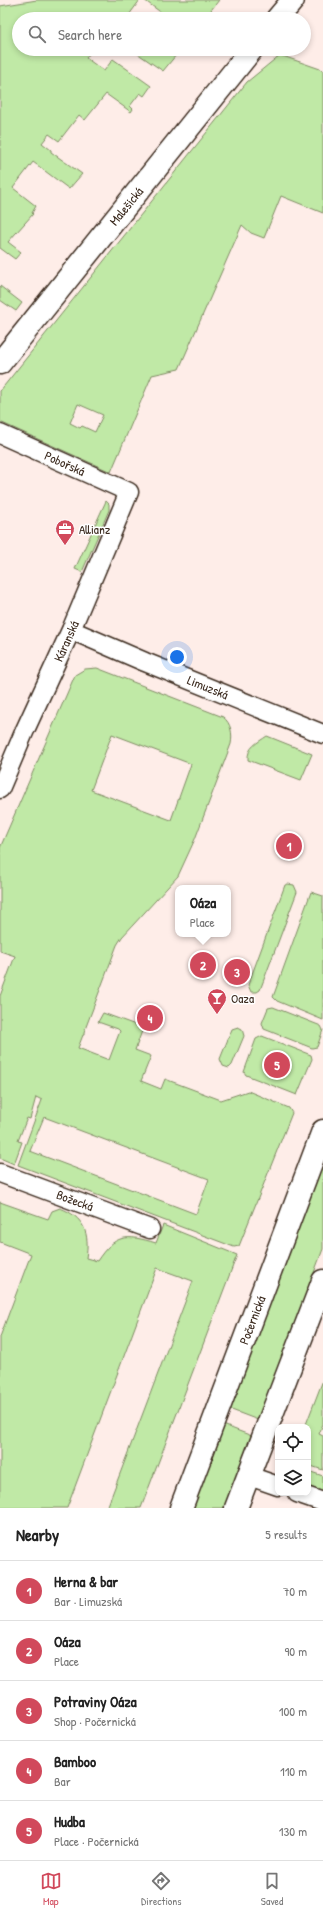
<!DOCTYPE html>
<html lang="en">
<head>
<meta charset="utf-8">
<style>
  :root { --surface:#fff; --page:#f6f6f6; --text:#222; --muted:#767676; --line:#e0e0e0; --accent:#d1495b }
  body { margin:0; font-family:"Patrick Hand",sans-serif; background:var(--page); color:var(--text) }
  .controls { position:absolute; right:12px; bottom:12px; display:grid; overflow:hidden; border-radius:8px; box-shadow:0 2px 6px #0003 }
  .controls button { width:36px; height:36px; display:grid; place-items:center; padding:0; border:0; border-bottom:1px solid var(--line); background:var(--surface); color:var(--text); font:20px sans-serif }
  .you { position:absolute; left:177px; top:657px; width:14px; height:14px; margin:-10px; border:3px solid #fff; border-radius:50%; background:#1a73e8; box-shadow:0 0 0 6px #1a73e833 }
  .badge { display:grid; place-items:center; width:26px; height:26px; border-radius:50%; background:var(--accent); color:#fff; font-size:13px; font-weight:700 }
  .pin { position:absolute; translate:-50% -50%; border:2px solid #fff; box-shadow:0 1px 4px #0006 }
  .popup { position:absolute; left:175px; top:885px; width:56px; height:52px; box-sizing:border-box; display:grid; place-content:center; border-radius:8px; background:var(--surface); filter:drop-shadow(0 1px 3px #0005); font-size:13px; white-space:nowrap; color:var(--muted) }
  .popup b { font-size:15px; color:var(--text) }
  .popup::after { content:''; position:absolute; left:50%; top:100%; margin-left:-8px; border:8px solid transparent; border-top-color:var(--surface) }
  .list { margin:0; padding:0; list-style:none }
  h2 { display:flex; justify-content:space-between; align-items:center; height:52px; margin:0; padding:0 16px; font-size:17px }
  h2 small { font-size:13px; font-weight:400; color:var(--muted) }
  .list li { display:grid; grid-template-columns:26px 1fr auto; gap:12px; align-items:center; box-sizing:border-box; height:60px; padding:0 16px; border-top:1px solid var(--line) }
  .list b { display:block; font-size:15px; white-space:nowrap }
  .list p { margin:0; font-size:13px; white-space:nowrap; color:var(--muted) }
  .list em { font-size:13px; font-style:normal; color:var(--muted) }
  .icon { flex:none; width:22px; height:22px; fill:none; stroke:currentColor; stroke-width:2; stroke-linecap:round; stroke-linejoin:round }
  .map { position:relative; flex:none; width:323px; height:1508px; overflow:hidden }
  .search { position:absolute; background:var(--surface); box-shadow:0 2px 6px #0003; left:12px; right:12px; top:12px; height:44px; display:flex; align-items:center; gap:10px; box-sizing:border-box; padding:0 14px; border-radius:22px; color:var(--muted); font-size:15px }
  .sheet { height:352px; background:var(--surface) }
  nav { display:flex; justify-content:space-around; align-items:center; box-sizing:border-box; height:56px; border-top:1px solid var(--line); background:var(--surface); font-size:11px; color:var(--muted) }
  nav a { display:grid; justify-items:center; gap:2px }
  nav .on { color:var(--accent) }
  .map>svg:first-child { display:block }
  .green { fill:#c0e9a6; stroke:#7e8a62; fill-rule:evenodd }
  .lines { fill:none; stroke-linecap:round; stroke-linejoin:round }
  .minor-casing { stroke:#3b2a1e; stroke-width:21 }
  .tertiary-casing { stroke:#3b2a1e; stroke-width:25 }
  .minor { stroke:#fff; stroke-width:18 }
  .tertiary { stroke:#fff; stroke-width:22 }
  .labels { text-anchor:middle; stroke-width:3; stroke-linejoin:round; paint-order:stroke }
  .street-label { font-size:13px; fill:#3b2a1e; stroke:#fff }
  .poi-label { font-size:13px; fill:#3b2a1e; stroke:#fff; text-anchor:start }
</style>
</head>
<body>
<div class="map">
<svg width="323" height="1508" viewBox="0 0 323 1508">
  <rect width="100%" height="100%" fill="#feede8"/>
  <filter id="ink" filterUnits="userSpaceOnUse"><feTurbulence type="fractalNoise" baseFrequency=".025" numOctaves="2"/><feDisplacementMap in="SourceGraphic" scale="8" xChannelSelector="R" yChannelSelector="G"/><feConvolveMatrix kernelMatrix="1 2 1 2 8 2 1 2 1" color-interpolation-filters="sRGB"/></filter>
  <g filter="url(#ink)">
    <path class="green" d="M37,0H140L126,19H19V49H93L86,58L104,71L113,59L151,86L144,96L140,93L130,106L133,109L131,112L106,94L85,120L79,115L59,141L49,134L42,143L51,150V152L82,174L69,189L33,162L13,188L36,206L32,213L33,214L8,242L21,252L15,259L0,248V6Z
      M144,0H219L204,19H170Z
      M131,49H181L163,71Z
      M280,55L323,70V213L281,196L264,238L251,233L242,225L179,369L152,375L111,472L0,422V391L247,82ZM78,404L103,415L95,432L82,426L80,428L70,423Z
      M0,286L22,303L16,311L0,300Z
      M106,501L109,504V510L82,572L75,569Z
      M97,668L223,717C231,723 233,734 231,744L195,839L178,876L122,937L117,945L84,1032V1035H83L78,1048L109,1060L120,1031L118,1029L98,1022L103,1013L141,1027L142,1031L135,1050L151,1056L141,1081L161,1089L165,1079L221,1100L248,1091L289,1108L292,1113L239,1246L234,1247L18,1165L42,1100L36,1097L30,1119L27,1118L18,1141L22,1142L14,1164L0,1158V996L15,956L0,951V848L75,675L85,669ZM112,734L191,764L171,820L91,790ZM44,1117L209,1179L196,1214L30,1151Z
      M267,736L312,754L301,780L248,760C247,747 257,743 267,736Z
      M288,884L294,885L297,892L260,990L257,992H251L248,985L285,885Z
      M311,892L323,896V1020L277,1001L273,997Z
      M273,1007L321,1026L323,1030L317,1047L312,1048L264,1029L262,1023L268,1008Z
      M238,1027L242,1029L244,1036L232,1065L229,1068L223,1066L220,1059L232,1029Z
      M262,1036L311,1055L312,1059L297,1095L246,1075L244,1072L256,1039Z
      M323,1161V1249L258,1420L229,1409Z
      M0,1202L48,1219L52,1211L60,1208C84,1217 90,1233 86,1258L97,1261C115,1234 126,1234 156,1243L163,1225L237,1255L141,1508H107L193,1281L157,1268L67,1508H0V1337L31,1254L0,1242Z
      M323,1380V1424L319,1434L323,1436V1470L308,1465V1427H305Z
      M223,1425L252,1436L225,1508H192Z
      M308,1471L323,1476V1493L308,1487Z"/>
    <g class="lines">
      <g class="minor-casing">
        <path id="minor" d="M0,434L129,492L71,630L25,730L0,789
          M71,630L145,662L323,734
          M0,1173L150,1229
          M249,1476L278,1486
          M297,1493L323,1502"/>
      </g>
      <g class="tertiary-casing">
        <path id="tertiary" d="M277,19L293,0
          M0,363L252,49
          M181,1508L323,1131
          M236,1508L323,1281"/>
      </g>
      <use href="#minor" class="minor"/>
      <use href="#tertiary" class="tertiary"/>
    </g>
  </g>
  <defs>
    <g id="office-pin" transform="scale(1)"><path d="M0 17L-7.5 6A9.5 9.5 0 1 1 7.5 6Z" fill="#d1495b" stroke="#fff"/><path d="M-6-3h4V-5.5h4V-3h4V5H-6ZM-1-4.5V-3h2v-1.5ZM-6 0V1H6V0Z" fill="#fff"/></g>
    <g id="bar-pin" transform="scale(1)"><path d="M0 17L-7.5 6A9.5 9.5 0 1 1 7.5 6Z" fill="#d1495b" stroke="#fff"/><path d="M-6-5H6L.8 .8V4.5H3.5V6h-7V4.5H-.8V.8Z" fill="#fff"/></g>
  </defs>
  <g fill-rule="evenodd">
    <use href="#office-pin" x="65" y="529"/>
    <use href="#bar-pin" x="217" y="998"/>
  </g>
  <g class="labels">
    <g class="street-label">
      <text transform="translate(126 206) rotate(-51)" y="5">Malešická</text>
      <text transform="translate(65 463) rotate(24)" y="5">Pobořská</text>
      <text transform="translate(66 641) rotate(-66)" y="5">Káranská</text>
      <text transform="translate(208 687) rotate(22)" y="5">Limuzská</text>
      <text transform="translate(75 1200) rotate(20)" y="5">Božecká</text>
      <text transform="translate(252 1320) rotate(-69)" y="5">Počernická</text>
    </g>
    <g class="poi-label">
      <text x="79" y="534">Allianz</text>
      <text x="231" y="1003">Oaza</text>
    </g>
  </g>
</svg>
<div class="controls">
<button><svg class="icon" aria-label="locate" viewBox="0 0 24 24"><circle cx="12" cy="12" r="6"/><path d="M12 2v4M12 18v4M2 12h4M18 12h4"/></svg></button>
<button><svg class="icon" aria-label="layers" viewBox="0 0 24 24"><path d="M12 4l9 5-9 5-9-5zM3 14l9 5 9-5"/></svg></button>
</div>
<div class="you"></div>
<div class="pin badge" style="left:289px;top:846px">1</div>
<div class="pin badge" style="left:203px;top:965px">2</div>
<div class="popup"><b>Oáza</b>Place</div>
<div class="pin badge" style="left:237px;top:972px">3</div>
<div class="pin badge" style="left:150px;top:1018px">4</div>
<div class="pin badge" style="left:277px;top:1065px">5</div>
<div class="search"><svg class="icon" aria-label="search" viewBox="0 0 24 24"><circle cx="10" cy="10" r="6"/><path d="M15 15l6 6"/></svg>Search here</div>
</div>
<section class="sheet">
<h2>Nearby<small>5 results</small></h2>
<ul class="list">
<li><span class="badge">1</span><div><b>Herna &amp; bar</b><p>Bar · Limuzská</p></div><em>70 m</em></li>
<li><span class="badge">2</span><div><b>Oáza</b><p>Place</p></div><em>90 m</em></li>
<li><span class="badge">3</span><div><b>Potraviny Oáza</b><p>Shop · Počernická</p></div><em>100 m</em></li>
<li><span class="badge">4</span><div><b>Bamboo</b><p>Bar</p></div><em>110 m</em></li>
<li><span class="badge">5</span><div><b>Hudba</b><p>Place · Počernická</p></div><em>130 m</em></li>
</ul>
</section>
<nav>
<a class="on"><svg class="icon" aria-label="map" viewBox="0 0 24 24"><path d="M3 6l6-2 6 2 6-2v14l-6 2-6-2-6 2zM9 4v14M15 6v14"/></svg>Map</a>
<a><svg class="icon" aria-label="directions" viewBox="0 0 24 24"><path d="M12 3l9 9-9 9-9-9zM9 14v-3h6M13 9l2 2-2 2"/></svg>Directions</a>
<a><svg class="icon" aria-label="saved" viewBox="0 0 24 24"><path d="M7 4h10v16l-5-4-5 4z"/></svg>Saved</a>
</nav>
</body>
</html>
